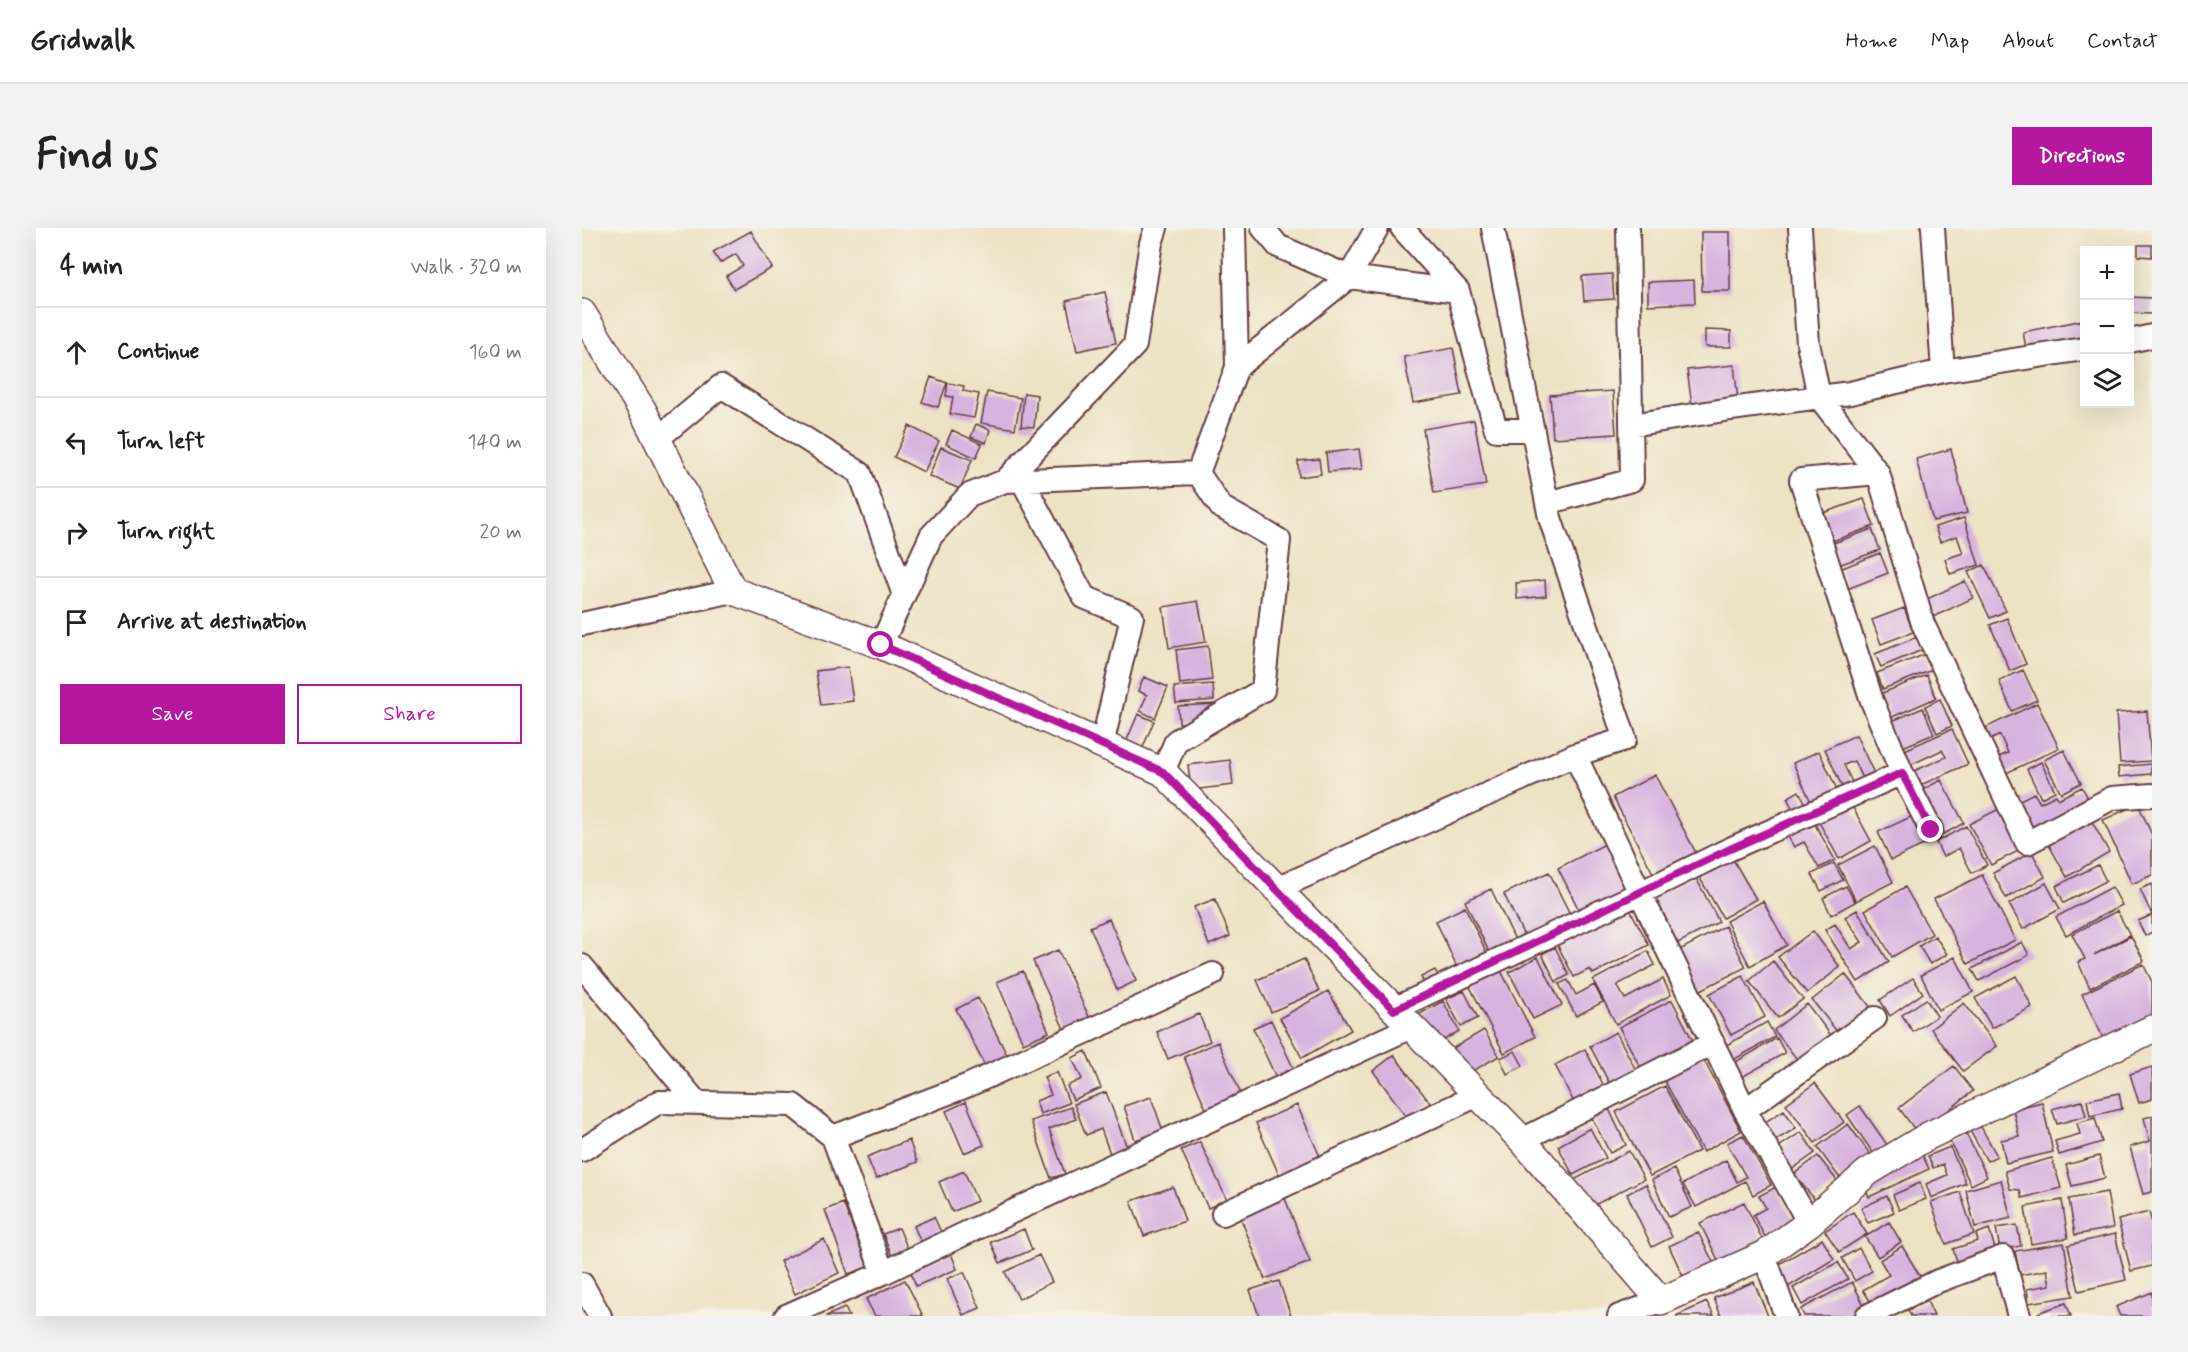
<!DOCTYPE html>
<html lang="en">
<head>
<meta charset="utf-8">
<style>
  :root { --surface:#fff; --page:#f2f2f2; --text:#222; --muted:#767676; --line:#e0e0e0; --accent:#b5179e }
  body { margin:0; font-family:Mynerve,sans-serif; background:var(--page); color:var(--text) }
  .controls { position:absolute; right:18px; top:18px; display:grid; overflow:hidden; border-radius:0px; box-shadow:0 6px 24px #0002 }
  .controls button { width:54px; height:54px; display:grid; place-items:center; padding:0; border:0; border-bottom:2px solid var(--line); background:var(--surface); color:var(--text); font:30px sans-serif }
  .stop { position:absolute; width:18px; height:18px; margin:-14px; border:4px solid #b5179e; border-radius:50%; background:#fff }
  .stop.end { background:#b5179e; border-color:#fff; box-shadow:0 2px 6px #0008 }
  .list { margin:0; padding:0; list-style:none }
  h2 { display:flex; justify-content:space-between; align-items:center; height:78px; margin:0; padding:0 24px; font-size:26px }
  h2 small { font-size:20px; font-weight:400; color:var(--muted) }
  .list li { display:grid; grid-template-columns:39px 1fr auto; gap:18px; align-items:center; box-sizing:border-box; height:90px; padding:0 24px; border-top:2px solid var(--line) }
  .list b { display:block; font-size:22px; white-space:nowrap }
  .list em { font-size:20px; font-style:normal; color:var(--muted) }
  .actions { display:flex; gap:12px; padding:18px 24px }
  .actions a { flex:1; padding:14px 0; border:2px solid var(--accent); border-radius:0px; text-align:center; font-size:21px; color:var(--accent) }
  .actions .main { background:var(--accent); color:#fff }
  .icon { flex:none; width:33px; height:33px; fill:none; stroke:currentColor; stroke-width:2; stroke-linecap:round; stroke-linejoin:round }
  .map { position:relative; flex:none; width:1570px; height:1088px; overflow:hidden; border-radius:0px }
  header { display:flex; align-items:center; gap:36px; box-sizing:border-box; height:84px; padding:0 30px; background:var(--surface); border-bottom:2px solid var(--line) }
  header strong { font-size:28px }
  nav { display:flex; gap:33px; margin-inline-start:auto; font-size:21px }
  .intro { display:flex; align-items:center; justify-content:space-between; box-sizing:border-box; height:144px; padding:0 36px }
  h1 { margin:0; font-size:42px }
  .button { padding:15px 27px; border-radius:0px; background:var(--accent); color:#fff; font-size:21px; font-weight:700 }
  main { display:flex; gap:36px; padding:0 36px }
  aside { flex:1; background:var(--surface); border-radius:0px; box-shadow:0 6px 24px #0002 }
  .map>svg:first-child { display:block }
  .building { fill:#d7b3df }
  .lines { fill:none; stroke-linecap:round; stroke-linejoin:round }
  .minor-casing { stroke:#633c42; stroke-width:26 }
  .tertiary-casing { stroke:#633c42; stroke-width:30 }
  .minor { stroke:#fff; stroke-width:22 }
  .tertiary { stroke:#fff; stroke-width:27 }
  .route { stroke:#b5179e; stroke-width:8 }
</style>
</head>
<body>
<header>
<strong>Gridwalk</strong>
<nav><a>Home</a><a>Map</a><a>About</a><a>Contact</a></nav>
</header>
<div class="intro"><h1>Find us</h1><a class="button">Directions</a></div>
<main>
<aside>
<h2>4 min<small>Walk · 320 m</small></h2>
<ul class="list">
<li><svg class="icon" aria-label="ahead" viewBox="0 0 24 24"><path d="M12 20V5M6 11l6-6 6 6"/></svg><div><b>Continue</b></div><em>160 m</em></li>
<li><svg class="icon" aria-label="left" viewBox="0 0 24 24"><path d="M17 20v-9H6M10 6l-5 5 5 5"/></svg><div><b>Turn left</b></div><em>140 m</em></li>
<li><svg class="icon" aria-label="right" viewBox="0 0 24 24"><path d="M7 20v-9h11M14 6l5 5-5 5"/></svg><div><b>Turn right</b></div><em>20 m</em></li>
<li><svg class="icon" aria-label="arrive" viewBox="0 0 24 24"><path d="M6 21V4h12l-3 4 3 4H6"/></svg><div><b>Arrive at destination</b></div></li>
</ul>
<div class="actions"><a class="main">Save</a><a>Share</a></div>
</aside>
<div class="map">
<svg width="1570" height="1088" viewBox="0 0 1570 1088">
  <rect width="100%" height="100%" fill="#f7f3e8"/>
  <filter id="ink" filterUnits="userSpaceOnUse"><feTurbulence type="fractalNoise" baseFrequency=".0167" numOctaves="2"/><feDisplacementMap in="SourceGraphic" scale="12" xChannelSelector="R" yChannelSelector="G"/><feConvolveMatrix kernelMatrix="1 2 1 2 8 2 1 2 1" color-interpolation-filters="sRGB"/></filter>
  <filter id="wash" filterUnits="userSpaceOnUse"><feTurbulence type="fractalNoise" baseFrequency=".008" numOctaves="4" result="noise"/><feDisplacementMap in="SourceGraphic" scale="24" xChannelSelector="R" yChannelSelector="G"/><feGaussianBlur stdDeviation="1.35" result="paint"/><feColorMatrix in="noise" values="0 0 0 0 0 0 0 0 0 0 0 0 0 0 0 0 0 1.4 0 .05"/><feComposite in="paint" operator="in"/></filter>
  <g filter="url(#wash)">
    <rect width="100%" height="100%" fill="#eee2c4"/>
    <g id="blocks">
      <path class="building" d="M169,3L190,40L152,61L144,48L161,38L154,26L138,35L131,24Z
        M1119,4H1148V63H1120Z
        M1556,17H1570V29L1556,28Z
        M1030,46L1032,71L1002,73L1000,48Z
        M1112,52L1113,75L1066,77V54Z
        M523,64L534,115L495,123L484,73Z
        M1548,69L1570,70V86L1548,85Z
        M1502,92V114L1445,125L1441,104Z
        M1123,102L1149,103V119H1123Z
        M871,120L880,167L831,175L822,129Z
        M1152,137L1156,172L1110,177L1105,142Z
        M349,149L365,155L356,179L340,174Z
        M366,155L382,158L381,163L397,166L392,190L368,186L371,169L364,168Z
        M1031,163L1034,206L971,210L968,167Z
        M405,164L439,170L433,201L399,195Z
        M442,165L455,167L452,199L439,198Z
        M892,192L904,257L852,265L841,201Z
        M394,196L408,202L404,215L389,209Z
        M327,198L357,213L342,244L312,229Z
        M370,202L400,216L394,230L364,216Z
        M359,219L390,232L378,261L347,248Z
        M777,221L780,241L746,244L744,225Z
        M1369,221L1385,285L1351,293L1334,231Z
        M737,231L739,246L717,249L716,233Z
        M1282,271L1292,298L1245,315L1235,287Z
        M1382,290L1397,337L1368,346L1363,331L1381,325L1375,308L1358,314L1353,299Z
        M1290,301L1298,322L1254,338L1246,317Z
        M1298,325L1306,345L1265,361L1258,341Z
        M1402,337L1424,383L1408,390L1386,344Z
        M963,352L964,368L935,371L934,355Z
        M1383,353L1391,370L1349,390L1341,373Z
        M616,373L624,414L587,420L581,379Z
        M1322,380L1331,404L1299,416L1290,392Z
        M1425,390L1444,436L1428,443L1408,397Z
        M1335,409L1340,422L1299,439L1293,426Z
        M626,418L630,452L598,456L594,422Z
        M1344,426L1350,442L1301,461L1295,445Z
        M266,439L271,473L239,477L234,443Z
        M1441,442L1455,472L1430,483L1417,453Z
        M1345,447L1354,470L1308,490L1298,466Z
        M562,449L586,459L573,490L558,483L565,467L556,463Z
        M631,456L632,472L594,475L592,459Z
        M1358,471L1370,498L1355,505L1343,478Z
        M1455,475L1477,520L1420,547L1412,531L1426,525L1418,507L1402,515L1397,503Z
        M637,476L638,494L597,495L596,478Z
        M1341,480L1352,506L1316,521L1305,495Z
        M1565,483L1569,533L1538,535L1534,485Z
        M556,486L572,493L558,526L542,519Z
        M1370,501L1386,536L1332,560L1325,546L1364,529L1360,522L1322,540L1316,525Z
        M1274,507L1295,552L1283,557L1272,533L1262,537L1273,561L1263,565L1243,521Z
        M1482,522L1499,555L1479,565L1462,532Z
        M1237,523L1257,566L1231,578L1211,535Z
        M648,532L651,557L609,562L606,537Z
        M1459,534L1473,563L1459,570L1445,541Z
        M1569,536V546L1537,549L1536,539Z
        M1073,547L1114,625L1072,647L1031,569Z
        M1359,552L1382,595L1356,609L1334,565Z
        M1500,559L1509,576L1447,609L1430,576L1452,565L1458,575L1474,567L1476,571Z
        M1217,563L1225,578L1213,585L1205,570Z
        M1269,576L1289,613L1257,631L1237,594Z
        M1556,576L1570,607V647L1550,656L1521,592Z
        M1421,579L1442,620L1409,637L1387,596Z
        M1505,585L1527,624L1485,649L1463,610Z
        M1333,587L1346,615L1309,632L1296,604Z
        M1230,591L1253,632L1237,640L1222,614L1212,619L1204,605Z
        M1384,598L1405,637L1390,645L1377,620L1361,629L1354,614Z
        M1025,615L1049,664L1000,688L976,640Z
        M1293,618L1311,654L1274,673L1256,637Z
        M1450,624L1463,649L1424,670L1411,645Z
        M1149,628L1174,671L1141,690L1116,647Z
        M1252,635L1261,652L1239,663L1230,646Z
        M1516,637L1524,653L1482,675L1474,658Z
        M967,644L990,690L944,712L922,666Z
        M1400,647L1433,712L1386,736L1352,671Z
        M1113,648L1137,694L1090,718L1066,672Z
        M1464,655L1478,681L1441,701L1427,676Z
        M1570,656V687L1558,661Z
        M1264,658L1273,674L1249,687L1241,670Z
        M1323,659L1350,706L1310,729L1283,682Z
        M1530,659L1540,677L1484,707L1474,689Z
        M909,661L935,716L909,728L883,673Z
        M633,671L648,708L627,717L612,679Z
        M1181,673L1205,717L1168,738L1144,693Z
        M1045,676L1067,717L1011,746L1008,741L992,749L974,714Z
        M883,679L907,730L877,744L854,693Z
        M1275,682L1307,734L1276,754L1243,702L1253,696L1269,721L1280,714L1263,689Z
        M1535,683L1548,707L1512,727L1549,708L1562,733L1508,760L1496,734L1503,731L1490,706Z
        M1570,687V704L1563,708L1556,693Z
        M527,691L554,753L535,762L508,699Z
        M1143,698L1164,739L1113,765L1092,725Z
        M1231,703L1258,739L1225,765L1196,729Z
        M1353,708L1365,726L1348,736L1337,718Z
        M1440,714L1447,727L1397,753L1390,741Z
        M973,719L987,747L974,754L960,726Z
        M476,722L507,789L482,801L451,733Z
        M1066,723L1073,737L1035,757L1043,771L1081,751L1089,767L1034,796L1011,752Z
        M956,729L980,777L951,791L927,744Z
        M1373,729L1391,764L1356,782L1339,747Z
        M722,731L737,763L689,784L675,752Z
        M1191,733L1221,771L1196,790L1167,753Z
        M1561,736L1570,754V796L1525,818L1500,766Z
        M918,741L953,809L922,825L887,757Z
        M853,742L858,751L844,759L839,749Z
        M441,743L467,804L441,815L415,754Z
        M1263,746L1289,780L1257,806L1230,772Z
        M1161,748L1183,789L1149,807L1127,766Z
        M1434,748L1450,779L1410,800L1393,770Z
        M1331,750L1341,765L1308,788L1298,772Z
        M986,752L994,767L1012,757L1021,774L994,788L977,756Z
        M746,763L769,802L720,830L698,790Z
        M882,763L896,790L879,799L864,771Z
        M396,770L425,827L403,838L374,781Z
        M1344,771L1355,788L1331,804L1320,787Z
        M1090,772L1114,819L1062,846L1037,799Z
        M861,773L877,803L852,818L836,787Z
        M1382,775L1415,818L1381,843L1349,801Z
        M1225,776L1251,810L1218,835L1192,802Z
        M617,786L628,813L586,831L575,804Z
        M689,792L715,848L697,856L671,800Z
        M1185,794L1193,809L1149,833L1141,819Z
        M902,802L917,828L880,849L866,823Z
        M1034,804L1057,848L1031,862L1008,818Z
        M1195,810L1203,825L1158,850L1150,836Z
        M636,814L662,873L627,888L602,829Z
        M1003,821L1025,864L995,880L973,837Z
        M504,823L519,860L491,872L485,858L500,851L490,830Z
        M933,823L941,838L925,846L918,830Z
        M1117,823L1159,903L1121,924L1078,844Z
        M812,827L848,875L826,891L791,843Z
        M1372,838L1391,863L1336,906L1317,880Z
        M1570,839V871L1557,875L1548,846Z
        M475,844L487,875L458,886L454,873L469,867L462,849Z
        M1233,855L1262,894L1233,915L1204,876Z
        M1083,858L1117,923L1068,948L1034,884Z
        M524,864L546,922L529,928L519,901L504,907L492,876Z
        M1537,865L1540,881L1508,888L1505,872Z
        M569,869L581,903L553,912L542,878Z
        M1500,873L1504,888L1475,896L1470,881Z
        M384,874L402,917L382,925L364,883Z
        M1460,874L1471,924L1424,935L1419,912L1437,908L1431,881Z
        M715,877L740,933L699,951L674,895Z
        M1278,878L1306,918L1293,928L1265,887Z
        M489,879L494,891L467,901L483,946L469,950L449,893Z
        M1027,881L1044,917L1028,925L1010,890Z
        M1202,882L1214,900L1191,914L1180,896Z
        M1570,888V964L1561,966L1548,919L1568,913L1562,890Z
        M1513,890L1520,914L1477,927L1473,913L1498,906L1495,895Z
        M1397,895L1415,928L1405,933L1387,901Z
        M1266,896L1291,930L1260,953L1235,919Z
        M1008,900L1024,930L991,947L976,918Z
        M1219,904L1233,925L1209,942L1194,921Z
        M1384,905L1405,949L1389,957L1368,913Z
        M1161,907L1189,957L1171,967L1163,953L1114,979L1101,956L1144,932L1155,954L1164,949L1145,915Z
        M327,912L335,934L294,951L285,929Z
        M618,914L645,972L626,980L599,922Z
        M1368,919L1384,955L1349,970L1344,956L1365,947L1361,936L1351,940L1346,928Z
        M1047,923L1062,951L1005,981L990,953Z
        M1340,926L1347,941L1287,969L1280,953Z
        M1236,928L1256,954L1233,972L1212,946Z
        M1517,928L1523,950L1490,958L1484,937Z
        M1470,930L1479,960L1440,970L1438,962L1428,961L1423,943Z
        M1092,941L1110,979L1087,989L1070,952Z
        M382,943L395,973L370,984L357,954Z
        M1419,952L1429,990L1393,999L1384,962Z
        M1338,955L1344,971L1317,982L1311,967Z
        M1064,956L1090,1009L1070,1019L1045,966Z
        M591,959L603,993L562,1008L549,973Z
        M1194,959L1215,998L1186,1014L1171,987L1184,980L1177,968Z
        M1378,964L1392,1006L1364,1016L1349,974Z
        M1525,964L1531,1000L1493,1007L1487,971Z
        M702,968L728,1034L683,1051L657,986Z
        M1305,968L1312,984L1286,995L1279,980Z
        M1480,972L1486,1010L1449,1016L1443,979Z
        M1162,974L1182,1015L1138,1036L1118,995Z
        M261,975L286,1039L266,1046L243,982Z
        M1271,984L1285,1006L1257,1024L1243,1003Z
        M1567,984L1570,995V1038L1549,1043L1536,992Z
        M352,989L361,1008L340,1017L332,998Z
        M1307,994L1319,1014L1296,1029L1283,1009Z
        M1435,997L1439,1018L1418,1022L1414,1000Z
        M317,1000L329,1029L313,1035L301,1006Z
        M442,1001L450,1022L418,1035L409,1014Z
        M1407,1001L1415,1027L1377,1039L1371,1021L1396,1013L1394,1006Z
        M1116,1004L1133,1038L1103,1052L1087,1018Z
        M1533,1006L1544,1052L1497,1063L1486,1017Z
        M242,1011L257,1045L213,1066L198,1033Z
        M1240,1011L1252,1031L1206,1059L1194,1038Z
        M1482,1015L1491,1068L1447,1075L1445,1061L1468,1057L1465,1042L1438,1047L1433,1023Z
        M1320,1018L1339,1050L1292,1079L1281,1062L1307,1047L1298,1032Z
        M1277,1020L1290,1043L1273,1053L1260,1030Z
        M369,1025L375,1041L334,1058L328,1042Z
        M457,1027L470,1054L437,1071L423,1044Z
        M1256,1034L1266,1051L1220,1077L1211,1060Z
        M382,1044L398,1080L381,1087L365,1051Z
        M323,1052L341,1088H293L284,1071Z
        M697,1053L709,1088H677L668,1062Z
        M1172,1054L1186,1088H1139L1132,1070Z
        M1270,1054L1284,1081L1270,1088H1222L1219,1081Z
        M1570,1064V1088H1538L1534,1079Z
        M1345,1073L1352,1088H1329L1326,1082Z
        M1125,1074L1132,1088H1094Z
        M1484,1075L1489,1088H1457L1456,1085Z
        M263,1080L267,1088H244Z"/>
    </g>
  </g>
  <g filter="url(#ink)">
    <use href="#blocks" fill-opacity="0" stroke="#633c42" stroke-width="1.5"/>
    <g class="lines">
      <g class="minor-casing">
        <path id="minor" d="M652,0L655,139
          M681,0L696,18L767,49L876,63L914,202H951
          M820,0L876,63
          M911,0L968,290L1043,511L993,527
          M1218,0L1226,115L1237,169L1296,245L1341,396L1445,615L1530,570L1570,567
          M1351,0L1361,143
          M1548,113L1570,108
          M1049,197L1149,181L1268,165L1361,143L1502,121
          M75,211L139,158L278,245L322,367
          M616,245L655,139L767,49L795,0
          M1296,245L1219,252L1290,473L1320,545L1349,602
          M440,252L502,369L550,389L520,517
          M423,253L553,117L569,15L574,0
          M965,275L1050,252L1046,0
          M0,396L151,363
          M299,417L349,308L387,267L423,253L616,245L639,279L697,312L681,462L594,513L581,544
          M694,661L993,527L1058,665L812,781
          M0,738L115,875
          M631,746L387,857L251,909L301,1045L380,1007L829,799
          M1293,790L1163,882L1058,665L1148,621L1320,545
          M1163,882L1227,995
          M940,912L1131,815
          M0,922L77,874L211,877L251,909
          M641,986L896,867
          M1182,1027L1204,1088
          M0,1056L18,1088
          M204,1088L301,1045
          M1037,1088L1079,1073
          M1285,1088L1356,1053L1421,1029L1437,1088"/>
      </g>
      <g class="tertiary-casing">
        <path id="tertiary" d="M0,85L61,183L151,363L299,417L581,544L940,912L1079,1073L1182,1027L1227,995L1286,944L1346,908L1570,801"/>
      </g>
      <use href="#minor" class="minor"/>
      <use href="#tertiary" class="tertiary"/>
    </g>
  </g>
  <g class="lines" filter="url(#ink)">
    <path class="route" d="M299,417L581,544L812,782L1148,621L1320,545L1349,602"/>
  </g>
</svg>
<div class="controls">
<button>+</button>
<button>−</button>
<button><svg class="icon" aria-label="layers" viewBox="0 0 24 24"><path d="M12 4l9 5-9 5-9-5zM3 14l9 5 9-5"/></svg></button>
</div>
<div class="stop" style="left:299px;top:417px"></div>
<div class="stop end" style="left:1349px;top:602px"></div>
</div>
</main>
</body>
</html>
